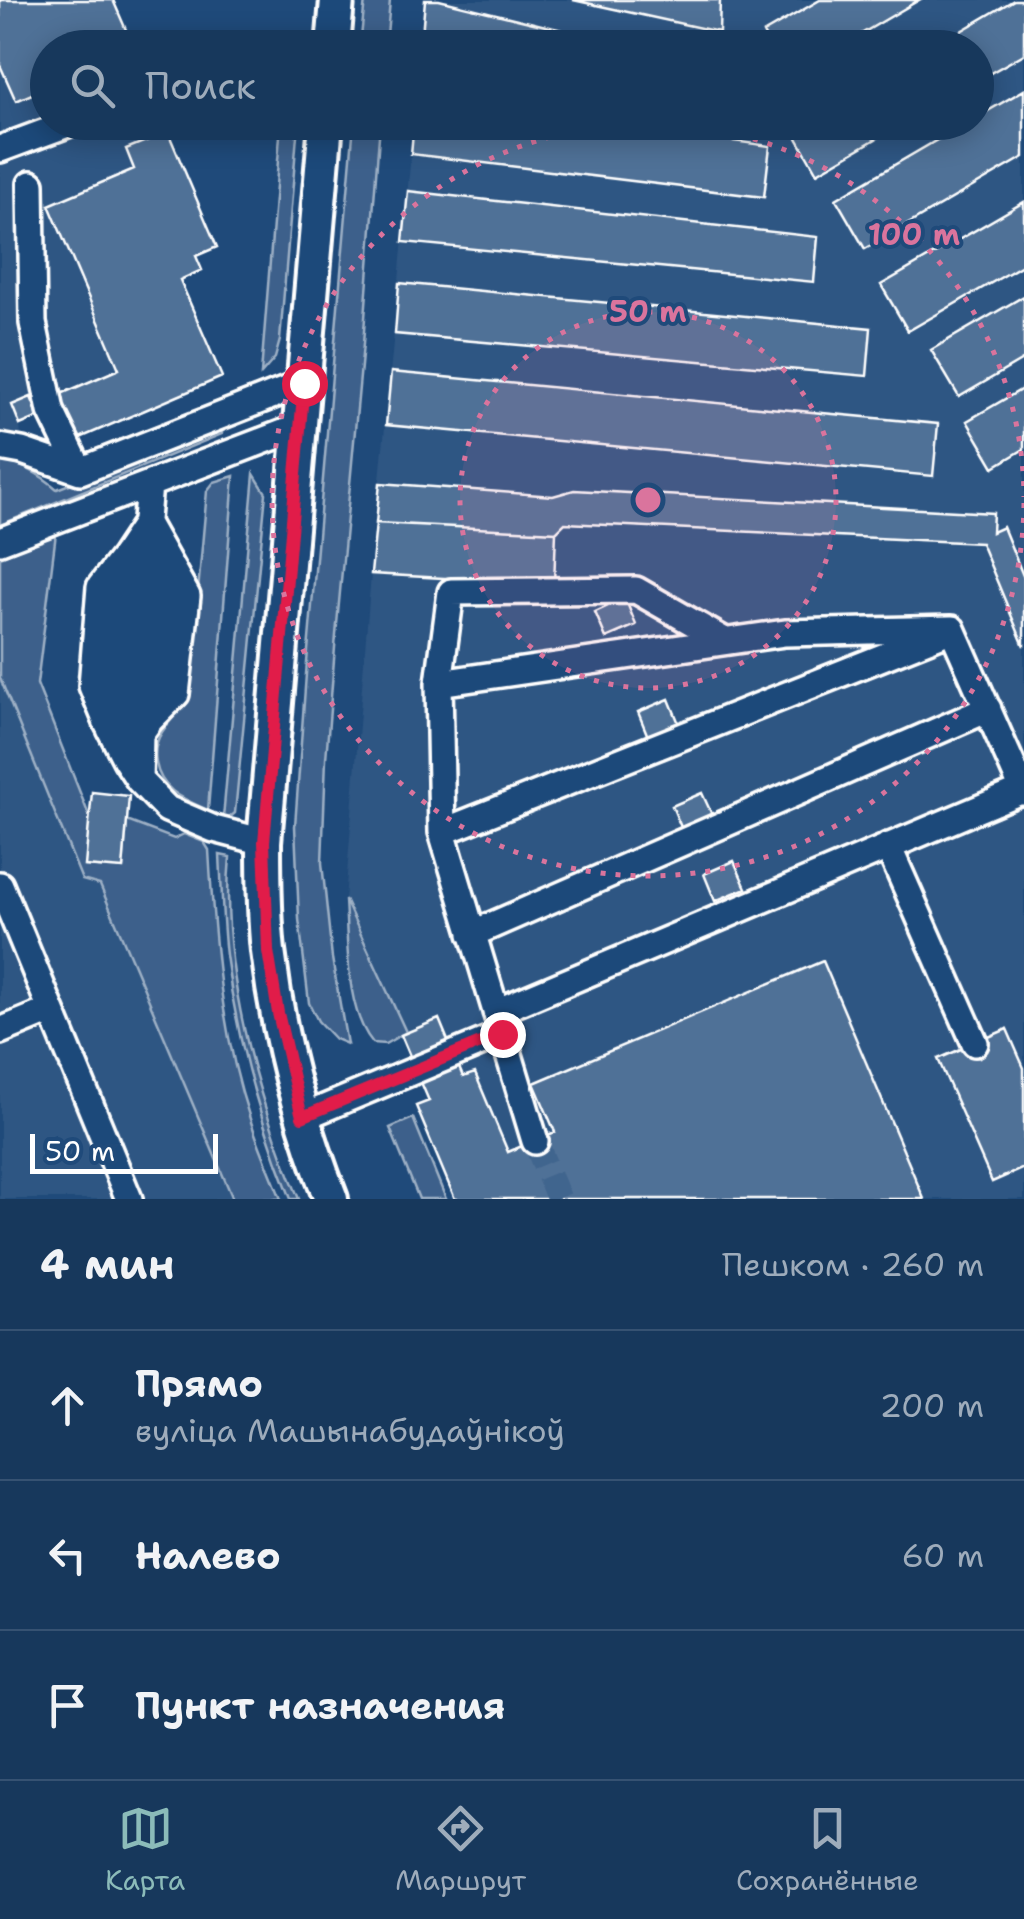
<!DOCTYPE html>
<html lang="ru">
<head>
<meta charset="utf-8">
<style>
  :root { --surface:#17385c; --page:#203f62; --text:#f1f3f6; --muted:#9eacbb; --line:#365272; --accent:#8bbbb9 }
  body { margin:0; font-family:"Shantell Sans",sans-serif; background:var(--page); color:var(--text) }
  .scale { position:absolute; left:30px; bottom:25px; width:188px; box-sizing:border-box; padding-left:10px; border:5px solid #fff; border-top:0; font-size:28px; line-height:35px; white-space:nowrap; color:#fff; -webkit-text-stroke:8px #1f4a7a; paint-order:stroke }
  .stop { position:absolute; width:30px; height:30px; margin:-22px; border:8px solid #e11d48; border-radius:50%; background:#fff }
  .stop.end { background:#e11d48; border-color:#fff; box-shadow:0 2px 10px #0008 }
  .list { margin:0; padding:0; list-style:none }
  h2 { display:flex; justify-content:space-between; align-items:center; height:130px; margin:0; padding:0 40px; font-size:42px }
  h2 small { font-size:32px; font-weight:400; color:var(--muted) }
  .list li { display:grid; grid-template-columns:65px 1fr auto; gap:30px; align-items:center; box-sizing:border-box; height:150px; padding:0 40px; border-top:2px solid var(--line) }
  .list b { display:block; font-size:38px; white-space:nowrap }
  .list p { margin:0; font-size:32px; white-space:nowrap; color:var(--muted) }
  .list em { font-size:32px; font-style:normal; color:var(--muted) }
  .icon { flex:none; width:55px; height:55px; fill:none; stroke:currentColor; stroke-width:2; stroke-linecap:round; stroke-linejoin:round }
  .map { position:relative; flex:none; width:1024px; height:1199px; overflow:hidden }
  .search { position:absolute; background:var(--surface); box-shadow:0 5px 25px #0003; left:30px; right:30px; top:30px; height:110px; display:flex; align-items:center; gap:25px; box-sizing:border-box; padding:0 35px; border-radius:55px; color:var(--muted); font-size:38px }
  .sheet { height:580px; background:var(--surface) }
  nav { display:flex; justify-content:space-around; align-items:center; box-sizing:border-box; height:140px; border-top:2px solid var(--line); background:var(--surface); font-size:28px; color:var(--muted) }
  nav a { display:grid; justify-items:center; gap:5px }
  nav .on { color:var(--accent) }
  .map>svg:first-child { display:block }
  .built { fill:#2e5683 }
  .green { fill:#3c618b; stroke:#9eb0c5; stroke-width:2.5 }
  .building { fill:#507197; stroke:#fff; stroke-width:2.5 }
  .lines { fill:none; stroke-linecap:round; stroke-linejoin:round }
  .minor-tunnel { stroke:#41658e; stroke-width:25; stroke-dasharray:25 12; stroke-linecap:butt }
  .minor-casing { stroke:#fff; stroke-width:32 }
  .major-casing { stroke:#fff; stroke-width:40 }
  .minor { stroke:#1f4a7a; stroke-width:25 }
  .major { stroke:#1f4a7a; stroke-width:32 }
  .route { stroke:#e11d48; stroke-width:12 }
  .ring { fill:none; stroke:#da749d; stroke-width:5; stroke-dasharray:5 10 }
  .centre { fill:#da749d; stroke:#1f4a7a; stroke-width:5 }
  .ring-label { font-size:30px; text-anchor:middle; font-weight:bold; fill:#da749d; stroke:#1f4a7a; stroke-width:8; stroke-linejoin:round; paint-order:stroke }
</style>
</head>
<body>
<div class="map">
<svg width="1024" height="1199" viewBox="0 0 1024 1199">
  <rect width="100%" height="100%" fill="#1f4a7a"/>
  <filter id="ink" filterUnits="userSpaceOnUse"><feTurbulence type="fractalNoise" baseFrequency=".01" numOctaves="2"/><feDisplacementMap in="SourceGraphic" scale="20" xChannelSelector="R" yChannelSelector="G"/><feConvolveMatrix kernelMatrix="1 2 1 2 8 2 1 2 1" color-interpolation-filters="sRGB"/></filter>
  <g filter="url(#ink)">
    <path class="built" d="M0,0H113L133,47L48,48V122L164,123L217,247L197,256L202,270L180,280L222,377L59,408L20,424L23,465L0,521Z
      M425,0H1024V1199H455L416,1106L428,1100L401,1035L406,1032L345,900L371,574L414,123L976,122V48L421,47Z
      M0,656L90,818L92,792L129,796L123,870L256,1199H0Z"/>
    <path class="green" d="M365,0H390L386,47H360Z
      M281,123H298L280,340L275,358L261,374Z
      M354,123H380L363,344L336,635L326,759L322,863L332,958L347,1044L335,1039L318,1021L309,1003L299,919L295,826L306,674Z
      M222,423V434L0,525V460C23,465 39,473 57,489Z
      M254,474L266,493L235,813L229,818H223Z
      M234,476L208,810C184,799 161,791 156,763C154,752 156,741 162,732C172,718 183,708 189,691L207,491L214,482Z
      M56,533L37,684L90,818L86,866L123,869L127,821L174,839L184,834L204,842L209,850C214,940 221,1032 250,1119C259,1146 270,1172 281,1199H233L100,885L82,880L0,678V557Z
      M220,855L230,857C219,965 257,1099 299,1199H291C259,1119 237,1041 226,955C222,922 222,889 220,855Z
      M345,900L406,1032L385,1044L373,1043C345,1010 348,942 345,900Z
      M413,1118L446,1199H419L390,1128Z"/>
    <path class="building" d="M0,0H113L130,39L109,48H48V87L16,101L0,65Z
      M425,0H439L636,48H421Z
      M573,0H720L719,32Z
      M820,0H919L837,48H771L763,33Z
      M1014,0H1024V54L976,81V48H932Z
      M1024,90V157L865,249L836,199L968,122H976V118Z
      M414,122H595L770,146L764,197L411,154Z
      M803,122H905L817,173L792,129Z
      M168,132L217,247L196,256L202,270L180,280L222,377L73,441L54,397L119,369L49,205L134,169L126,149Z
      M408,191L818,237L814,282L403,242Z
      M1024,202V264L908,331L881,285Z
      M399,283L871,328L867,376L395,334Z
      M1024,296V359L959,397L931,350Z
      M391,372L938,424L933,476L386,425Z
      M1024,388V449L994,467L967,421Z
      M31,397L39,417L20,425L12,405Z
      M380,483L553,496L574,490L993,513L992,532L1003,527L1024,578V646L981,543L565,523L556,532L376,523Z
      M376,523L556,532L554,584L371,574Z
      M625,598L636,625L606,638L595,612Z
      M669,699L680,726L649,739L638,712Z
      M92,792L129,796L123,869L85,866Z
      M702,793L714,819L683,832L672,806Z
      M734,861L746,888L715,901L704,874Z
      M823,961L924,1199H455L416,1106L429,1101L401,1035L439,1019L463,1077L475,1073L508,1152L555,1132L534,1083Z
      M1007,1029L1024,1068V1168L992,1182L938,1059Z"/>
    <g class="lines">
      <path class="minor-tunnel" d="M535,1141L559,1199"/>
      <g class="minor-casing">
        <path id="minor" d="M0,149L73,122
          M31,184L33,323L51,411L80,471
          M0,447L22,451L80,471L304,383
          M149,484L126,760L139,780L167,809L214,829L264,842
          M0,541L299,427
          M439,683L451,592L636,590L725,641
          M150,720L166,559
          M108,725L92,686L100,587L124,556
          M126,760L110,729L124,556L146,523L187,596L176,694L150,720L140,734L139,780
          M442,832L938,635
          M888,846L975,1043
          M0,885L129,1199
          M472,934L988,709
          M496,1012L1023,790
          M0,1031L51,1010
          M303,1117L502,1034
          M535,1141L442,832L439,683L785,633L952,629L1024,792"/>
      </g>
      <g class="major-casing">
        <path id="major" d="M333,48L337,0
          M326,122L264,842C264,878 264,915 268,951C278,1035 300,1120 331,1199"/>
      </g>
      <use href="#minor" class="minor"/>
      <use href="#major" class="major"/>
    </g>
  </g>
  <g class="lines" filter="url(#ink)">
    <path class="route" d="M304,383L264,842L268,951L278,1013L302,1117L502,1034"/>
  </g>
  <circle cx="648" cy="500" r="188" fill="#da749d" fill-opacity=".12"/>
  <g class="ring">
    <circle cx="648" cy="500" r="188"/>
    <path d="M1024 503A376 376 0 1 1 1024 497"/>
  </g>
  <circle cx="648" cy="500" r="15" class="centre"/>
  <g class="ring-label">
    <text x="914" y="245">100 m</text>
    <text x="648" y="322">50 m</text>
  </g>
</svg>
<div class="scale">50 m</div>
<div class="stop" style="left:304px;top:383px"></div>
<div class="stop end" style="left:502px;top:1034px"></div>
<div class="search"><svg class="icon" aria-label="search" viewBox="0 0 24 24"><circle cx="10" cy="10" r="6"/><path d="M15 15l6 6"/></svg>Поиск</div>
</div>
<section class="sheet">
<h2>4 мин<small>Пешком · 260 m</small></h2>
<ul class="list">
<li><svg class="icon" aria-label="ahead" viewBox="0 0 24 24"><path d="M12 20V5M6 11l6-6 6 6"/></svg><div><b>Прямо</b><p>вуліца Машынабудаўнікоў</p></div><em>200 m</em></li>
<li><svg class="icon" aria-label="left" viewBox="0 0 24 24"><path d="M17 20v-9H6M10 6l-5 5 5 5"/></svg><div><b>Налево</b></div><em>60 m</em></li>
<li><svg class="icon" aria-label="arrive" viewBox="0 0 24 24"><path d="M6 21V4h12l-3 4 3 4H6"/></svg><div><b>Пункт назначения</b></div></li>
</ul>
</section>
<nav>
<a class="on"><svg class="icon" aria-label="map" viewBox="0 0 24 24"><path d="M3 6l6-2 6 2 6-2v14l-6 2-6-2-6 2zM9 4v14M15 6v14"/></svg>Карта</a>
<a><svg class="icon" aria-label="directions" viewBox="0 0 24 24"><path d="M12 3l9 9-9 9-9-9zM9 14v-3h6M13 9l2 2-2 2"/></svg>Маршрут</a>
<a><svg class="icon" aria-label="saved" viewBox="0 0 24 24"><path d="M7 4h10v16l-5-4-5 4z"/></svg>Сохранённые</a>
</nav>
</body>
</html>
